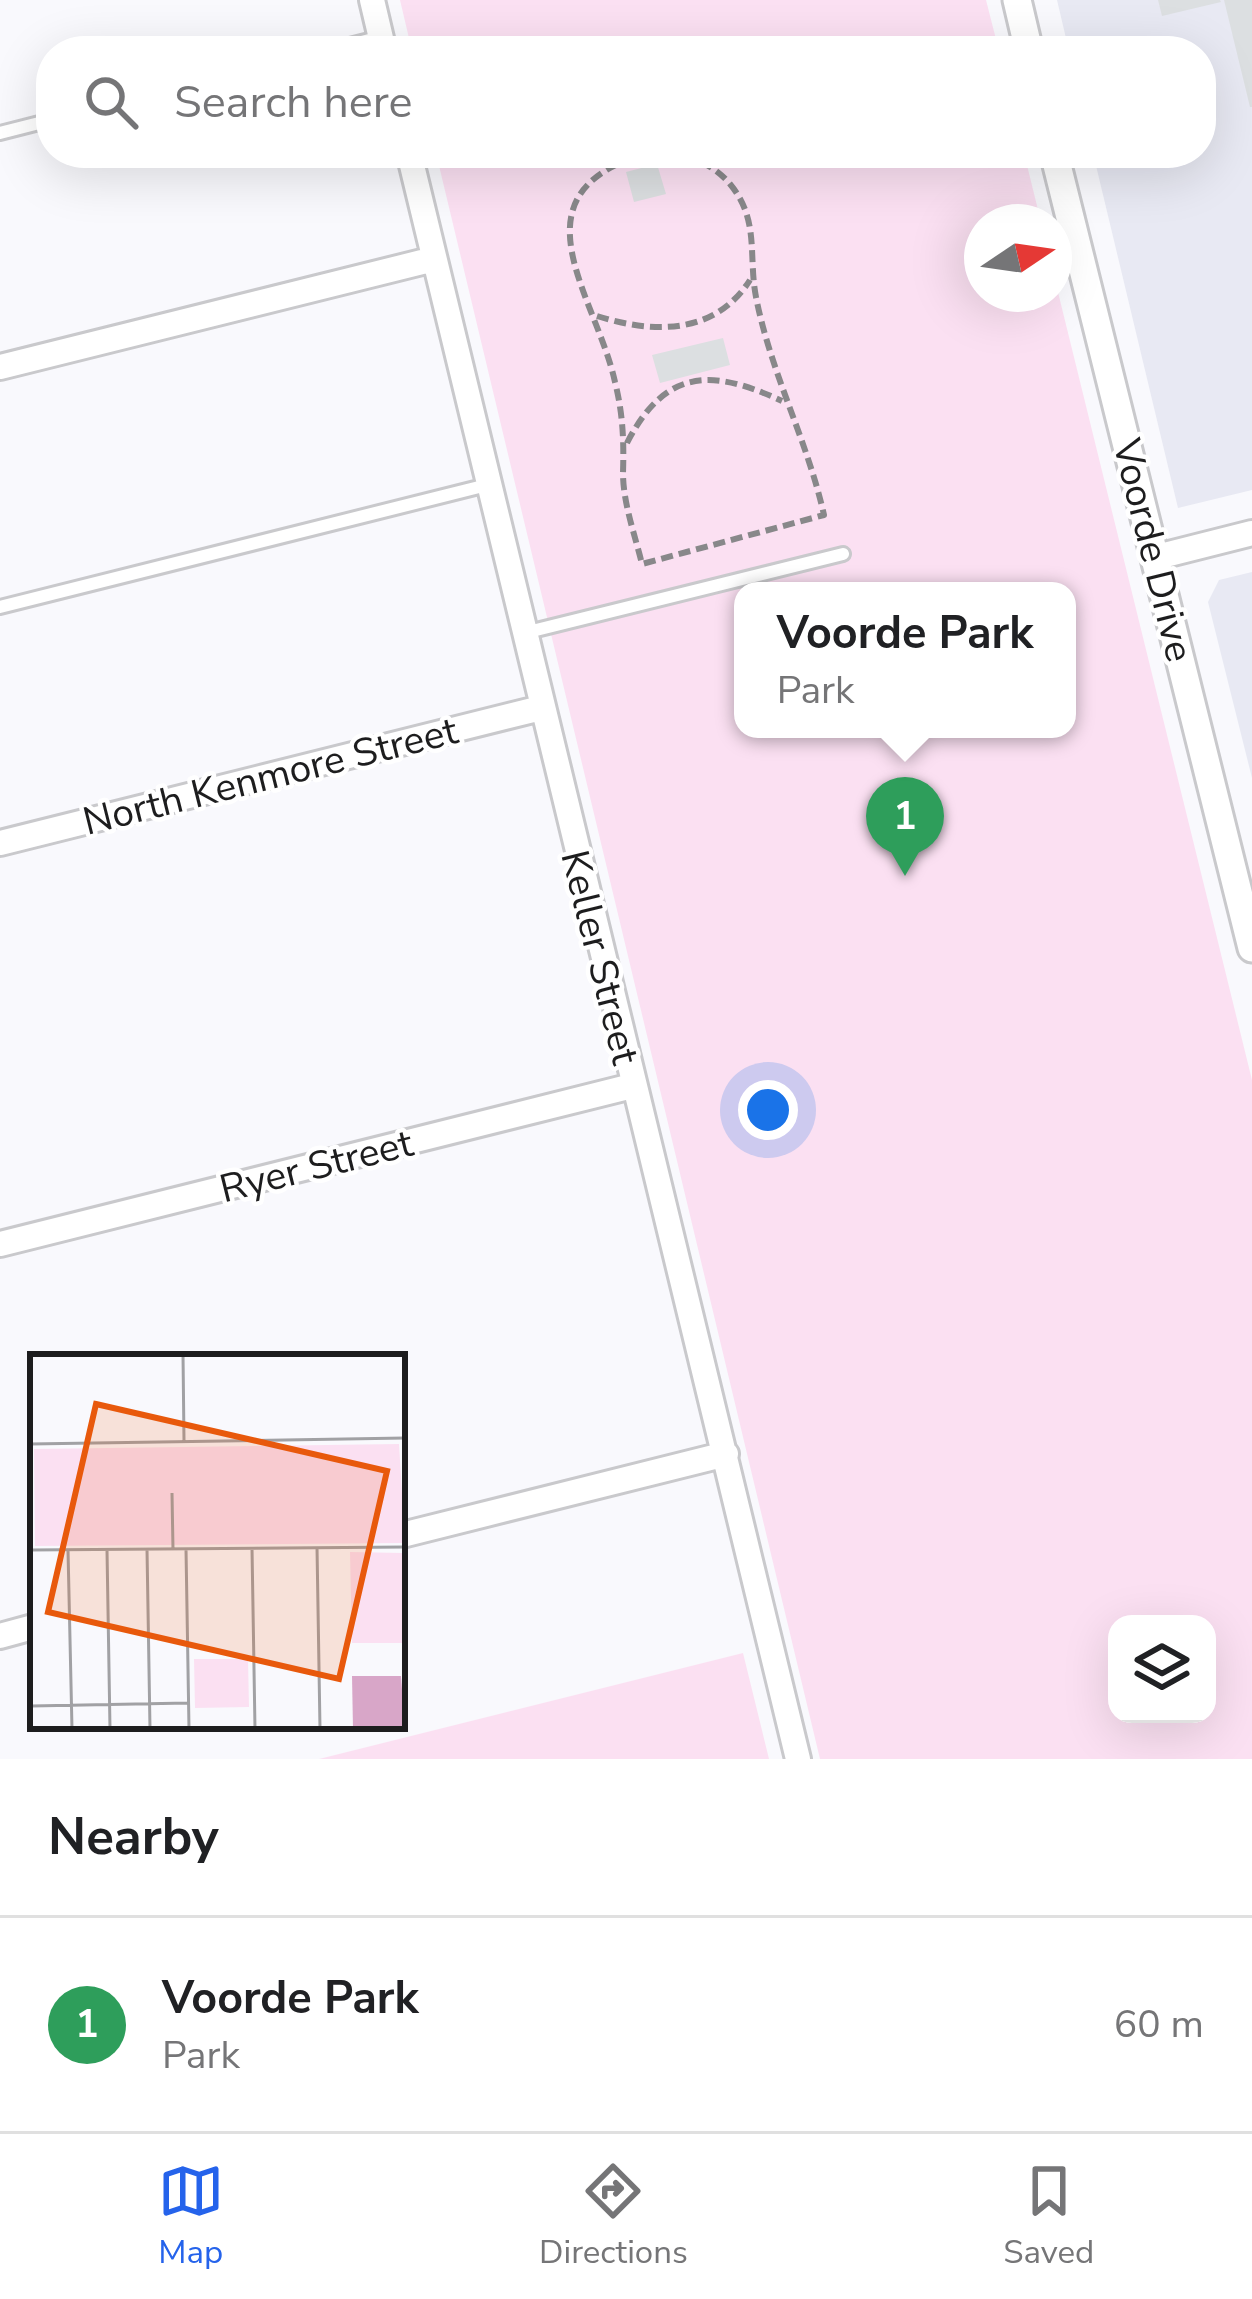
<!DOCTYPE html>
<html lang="en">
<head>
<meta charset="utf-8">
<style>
  :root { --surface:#fff; --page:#f2f2f2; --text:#202124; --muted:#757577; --line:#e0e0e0; --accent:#2563eb }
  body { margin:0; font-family:"Nunito Sans",sans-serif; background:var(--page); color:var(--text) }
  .controls { position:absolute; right:36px; bottom:36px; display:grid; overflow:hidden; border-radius:24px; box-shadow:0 12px 48px #0002 }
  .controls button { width:108px; height:108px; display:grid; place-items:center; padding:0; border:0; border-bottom:3px solid var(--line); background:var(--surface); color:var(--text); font:60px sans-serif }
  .compass { position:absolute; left:964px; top:204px; width:108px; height:108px; border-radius:50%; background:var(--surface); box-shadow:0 12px 48px #0002; rotate:77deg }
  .you { position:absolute; left:768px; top:1110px; width:42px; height:42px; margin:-30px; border:9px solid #fff; border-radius:50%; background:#1a73e8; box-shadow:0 0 0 18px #1a73e833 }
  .badge { display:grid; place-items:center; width:78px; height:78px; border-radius:50%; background:var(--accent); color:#fff; font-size:39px; font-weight:700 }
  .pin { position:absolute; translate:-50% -99px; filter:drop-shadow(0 3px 6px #0008) }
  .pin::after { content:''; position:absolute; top:63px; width:42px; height:36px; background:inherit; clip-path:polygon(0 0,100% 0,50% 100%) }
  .popup { position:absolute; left:734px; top:582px; width:342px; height:156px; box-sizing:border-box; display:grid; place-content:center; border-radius:24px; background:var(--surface); filter:drop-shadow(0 3px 9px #0005); font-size:39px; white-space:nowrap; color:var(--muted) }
  .popup b { font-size:45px; color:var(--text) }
  .popup::after { content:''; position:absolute; left:50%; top:100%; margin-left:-24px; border:24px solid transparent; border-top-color:var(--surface) }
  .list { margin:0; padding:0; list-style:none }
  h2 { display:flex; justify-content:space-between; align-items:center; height:156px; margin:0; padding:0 48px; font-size:51px }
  h2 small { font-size:39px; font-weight:400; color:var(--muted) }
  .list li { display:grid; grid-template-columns:78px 1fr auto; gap:36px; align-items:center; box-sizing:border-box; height:216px; padding:0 48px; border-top:3px solid var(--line) }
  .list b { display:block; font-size:45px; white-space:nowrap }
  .list p { margin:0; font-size:39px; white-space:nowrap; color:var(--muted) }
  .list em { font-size:39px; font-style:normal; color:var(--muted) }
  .icon { flex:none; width:66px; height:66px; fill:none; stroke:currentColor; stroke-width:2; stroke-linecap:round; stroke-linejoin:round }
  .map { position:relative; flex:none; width:1252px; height:1759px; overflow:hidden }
  .search { position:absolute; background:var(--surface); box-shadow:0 12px 48px #0002; left:36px; right:36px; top:36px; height:132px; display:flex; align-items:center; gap:30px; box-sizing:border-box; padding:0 42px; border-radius:48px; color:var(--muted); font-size:45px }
  .sheet { height:372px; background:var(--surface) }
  nav { display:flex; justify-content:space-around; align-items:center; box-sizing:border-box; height:168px; border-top:3px solid var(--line); background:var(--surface); font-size:33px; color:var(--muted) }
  nav a { display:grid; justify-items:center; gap:6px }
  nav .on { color:var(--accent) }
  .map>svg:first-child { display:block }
  .built { fill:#e8e9f3 }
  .green { fill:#fbe0f2; fill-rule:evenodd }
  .building { fill:#dcdfe1 }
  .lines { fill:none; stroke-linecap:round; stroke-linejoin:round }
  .service-casing { stroke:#c9c9cc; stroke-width:18 }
  .minor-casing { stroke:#c9c9cc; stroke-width:30 }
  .tertiary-casing { stroke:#c9c9cc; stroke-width:33 }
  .path { stroke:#88888a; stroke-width:6; stroke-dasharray:12 6; stroke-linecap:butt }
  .service { stroke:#fff; stroke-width:12 }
  .minor { stroke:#fff; stroke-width:24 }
  .tertiary { stroke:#fff; stroke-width:27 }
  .labels { text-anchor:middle; stroke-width:9; stroke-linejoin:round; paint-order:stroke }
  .street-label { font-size:39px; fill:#1d1d1e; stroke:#fff }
  .inset-road { fill:none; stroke:#a1a1a4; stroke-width:3 }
  .view { fill:#e8590c; fill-opacity:0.15; stroke:#e8590c; stroke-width:6 }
  .inset-edge { fill:none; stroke:#1d1d1e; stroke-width:6 }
</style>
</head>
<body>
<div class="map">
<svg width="1252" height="1759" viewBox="0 0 1252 1759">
  <rect width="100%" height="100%" fill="#f9f9fd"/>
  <path class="built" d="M1057,0H1252V490L1178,508L1093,153H1201V51H1069Z
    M1252,572V778L1208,602L1219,580Z"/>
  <path class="green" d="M400,0H986L999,51H412Z
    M436,153H1024L1041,222H982V294H1054V276L1252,1080V1759H820ZM743,591H1067V729H743ZM1117,1624H1207V1714H1117Z
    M743,1653L769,1759H319Z"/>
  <path class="building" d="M1158,0H1220L1221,2L1162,16Z
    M1224,0H1252V107H1250Z
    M657,164L666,194L634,202L626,172Z
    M723,338L730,365L660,383L652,355Z"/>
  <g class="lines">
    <g class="service-casing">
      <path id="service" d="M326,51L381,37
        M0,133L51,120
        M0,607L487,485
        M524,633L843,554"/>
    </g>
    <g class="minor-casing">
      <path id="minor" d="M372,0L384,51
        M409,153L798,1759
        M0,367L434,259
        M1157,557L1252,533
        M0,843L541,708
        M0,1244L632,1086
        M402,1535L726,1454
        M0,1636L33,1627"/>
    </g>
    <g class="tertiary-casing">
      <path id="tertiary" d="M1017,0L1029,51
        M1054,153L1252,948"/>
    </g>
    <path class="path" d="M648,153C681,154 708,158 730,184C760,220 748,256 756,297C771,374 807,439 824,515L642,564C635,535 623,503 623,473C624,441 623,414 615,382C596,295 507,193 648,153Z
      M597,316C654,334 715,335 750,280
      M627,443C666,367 713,369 782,401"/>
    <use href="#service" class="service"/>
    <use href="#minor" class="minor"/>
    <use href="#tertiary" class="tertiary"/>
  </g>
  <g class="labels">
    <g class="street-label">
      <text transform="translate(1154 550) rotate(76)" y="14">Voorde Drive</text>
      <text transform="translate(270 775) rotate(-14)" y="14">North Kenmore Street</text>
      <text transform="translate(601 957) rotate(76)" y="14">Keller Street</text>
      <text transform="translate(316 1165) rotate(-14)" y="14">Ryer Street</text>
    </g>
  </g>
  <g transform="translate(30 1354)">
    <rect width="375" height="375" fill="#f9f9fd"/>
    <path d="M369,90L375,189L5,192L4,95ZM320,198L373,199L375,289H322ZM164,305H218L219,353L165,354Z" fill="#fbe0f2"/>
    <path d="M322,322H371L375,375H323Z" fill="#d8a6c8"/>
    <path class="inset-road" d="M153,0L154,87M0,90L375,84M142,139L143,195M287,193L290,375M222,194L225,375M117,195L120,375M156,195L159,375M0,196L375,193M38,196L42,375M77,196L80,375M0,283L1,375M1,352L158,349"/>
    <path class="view" d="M66,50L357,117L309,325L18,258Z"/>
    <rect width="375" height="375" class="inset-edge"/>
  </g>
</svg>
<div class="controls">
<button><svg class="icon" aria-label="layers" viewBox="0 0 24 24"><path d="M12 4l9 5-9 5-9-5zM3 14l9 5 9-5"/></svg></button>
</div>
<svg class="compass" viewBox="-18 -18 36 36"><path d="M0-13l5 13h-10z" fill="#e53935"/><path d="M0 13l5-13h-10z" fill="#757577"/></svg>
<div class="you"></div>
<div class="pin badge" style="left:905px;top:876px;background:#2e9e5b">1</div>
<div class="popup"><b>Voorde Park</b>Park</div>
<div class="search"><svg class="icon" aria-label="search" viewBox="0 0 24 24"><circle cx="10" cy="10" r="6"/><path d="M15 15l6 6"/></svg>Search here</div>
</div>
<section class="sheet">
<h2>Nearby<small></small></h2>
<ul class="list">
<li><span class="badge" style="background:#2e9e5b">1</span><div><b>Voorde Park</b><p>Park</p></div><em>60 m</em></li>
</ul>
</section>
<nav>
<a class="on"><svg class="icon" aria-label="map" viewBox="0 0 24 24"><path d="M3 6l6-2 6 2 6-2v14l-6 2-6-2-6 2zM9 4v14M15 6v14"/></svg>Map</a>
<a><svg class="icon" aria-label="directions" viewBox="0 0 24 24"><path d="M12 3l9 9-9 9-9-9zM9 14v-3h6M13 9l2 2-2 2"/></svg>Directions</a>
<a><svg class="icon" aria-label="saved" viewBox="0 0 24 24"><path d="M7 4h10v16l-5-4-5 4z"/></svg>Saved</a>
</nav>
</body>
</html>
